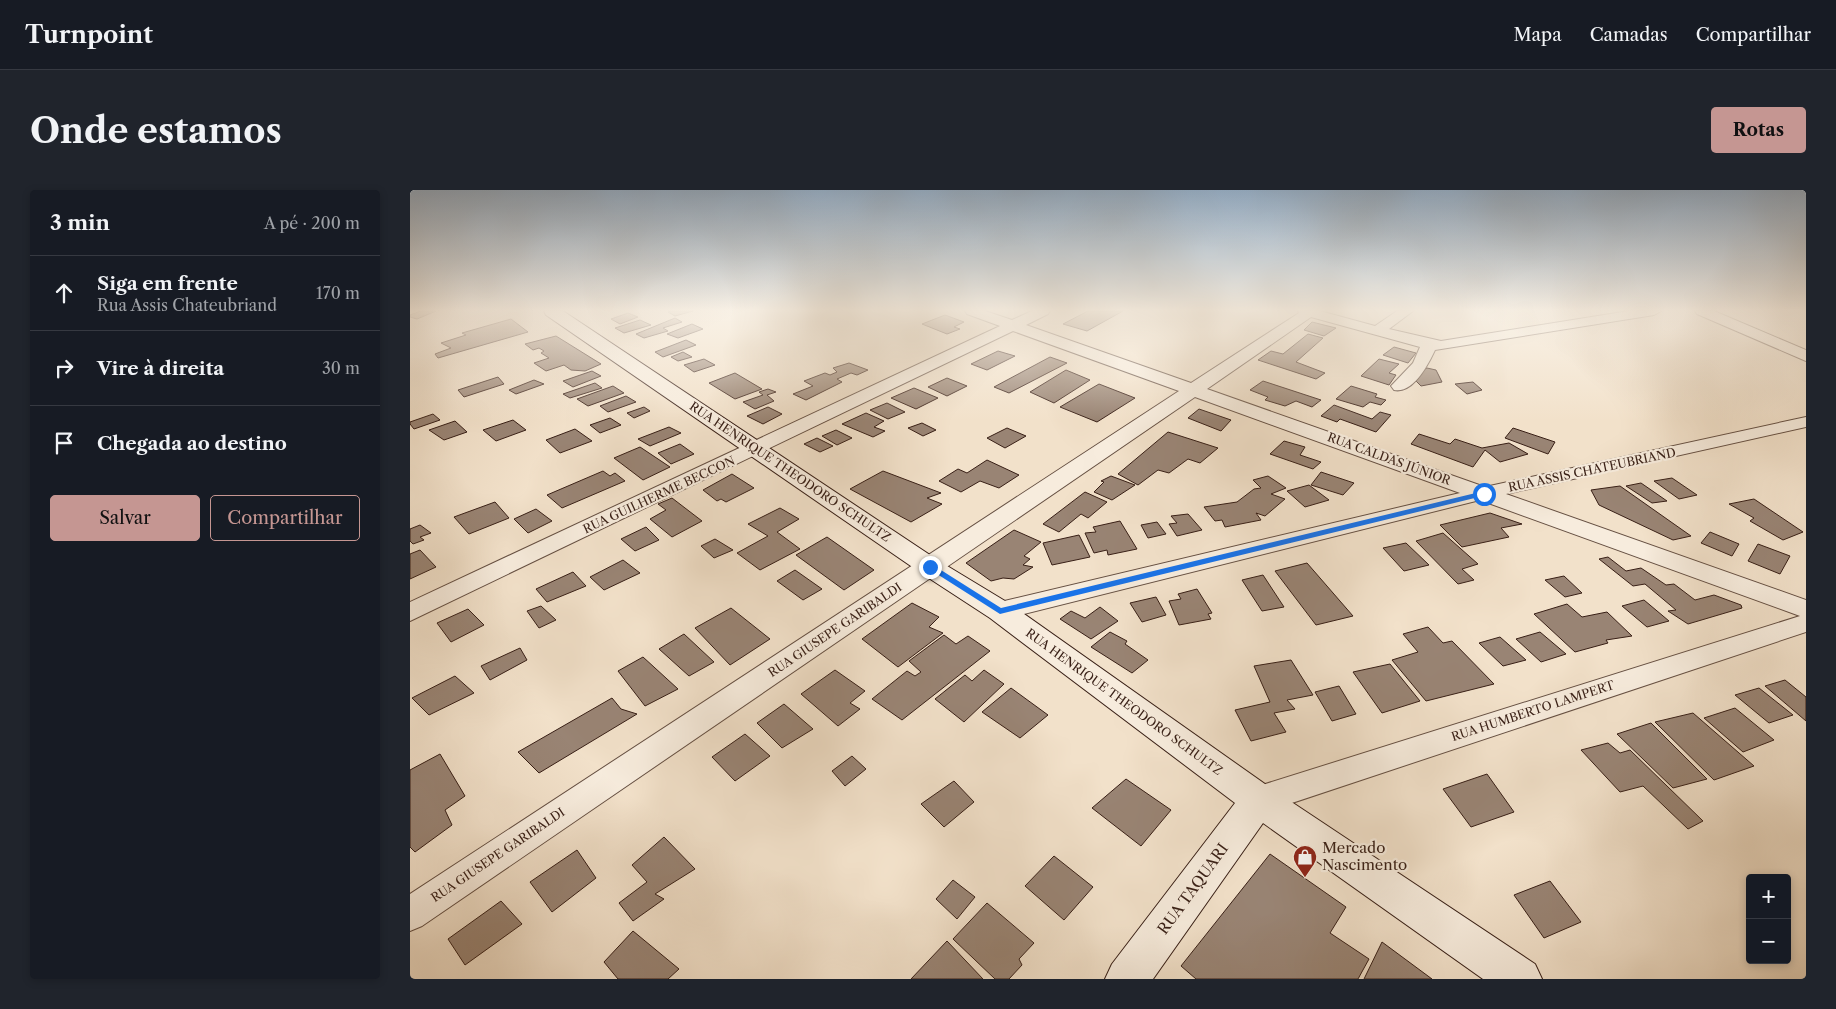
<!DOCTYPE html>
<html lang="pt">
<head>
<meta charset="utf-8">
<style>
  :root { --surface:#171b24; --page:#20242c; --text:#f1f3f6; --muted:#9ea1a6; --line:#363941; --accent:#c59692 }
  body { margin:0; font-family:"Libre Caslon Text",serif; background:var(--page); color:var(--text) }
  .controls { position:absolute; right:15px; bottom:15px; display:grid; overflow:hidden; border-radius:5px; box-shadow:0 2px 8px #0003 }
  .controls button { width:45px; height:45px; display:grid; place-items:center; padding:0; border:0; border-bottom:1px solid var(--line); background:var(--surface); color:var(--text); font:25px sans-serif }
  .stop { position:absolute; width:15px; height:15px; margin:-11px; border:4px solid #1a73e8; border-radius:50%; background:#fff }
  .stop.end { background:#1a73e8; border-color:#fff; box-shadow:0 1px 5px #0008 }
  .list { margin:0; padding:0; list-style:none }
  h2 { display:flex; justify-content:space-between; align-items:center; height:65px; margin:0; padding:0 20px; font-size:21px }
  h2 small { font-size:16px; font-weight:400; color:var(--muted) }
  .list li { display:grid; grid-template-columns:32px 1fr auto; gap:15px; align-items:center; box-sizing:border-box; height:75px; padding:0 20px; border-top:1px solid var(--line) }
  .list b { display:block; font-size:19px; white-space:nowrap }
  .list p { margin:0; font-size:16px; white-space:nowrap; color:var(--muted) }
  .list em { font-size:16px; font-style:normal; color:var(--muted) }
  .actions { display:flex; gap:10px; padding:15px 20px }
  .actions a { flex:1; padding:11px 0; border:1px solid var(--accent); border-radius:5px; text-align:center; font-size:18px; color:var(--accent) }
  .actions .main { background:var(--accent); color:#111 }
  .icon { flex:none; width:28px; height:28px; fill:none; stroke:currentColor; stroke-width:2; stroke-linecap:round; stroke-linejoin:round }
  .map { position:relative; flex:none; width:1396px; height:789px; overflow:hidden; border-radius:5px }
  header { display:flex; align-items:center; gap:30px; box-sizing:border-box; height:70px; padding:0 25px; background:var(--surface); border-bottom:1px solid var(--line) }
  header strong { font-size:24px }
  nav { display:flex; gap:28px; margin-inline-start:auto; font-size:18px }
  .intro { display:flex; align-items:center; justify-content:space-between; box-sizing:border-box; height:120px; padding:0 30px }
  h1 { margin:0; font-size:35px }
  .button { padding:12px 22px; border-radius:5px; background:var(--accent); color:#111; font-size:18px; font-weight:700 }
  main { display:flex; gap:30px; padding:0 30px }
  aside { flex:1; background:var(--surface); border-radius:5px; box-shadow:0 2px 8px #0003 }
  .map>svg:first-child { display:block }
  .building { fill:#998474; stroke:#381f16 }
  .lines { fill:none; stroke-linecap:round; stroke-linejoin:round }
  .street-casing { stroke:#665043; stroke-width:2 }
  .secondary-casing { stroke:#381f16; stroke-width:2 }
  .street { fill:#f7ecdd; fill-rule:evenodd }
  .secondary { fill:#f7ecdd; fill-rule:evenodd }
  .route { fill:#1a73e8 }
  .labels { text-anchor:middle; stroke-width:4.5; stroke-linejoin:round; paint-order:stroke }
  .street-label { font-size:12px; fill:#381f16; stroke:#f7ecdd }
  .near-poi-label { font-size:15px; fill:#381f16; stroke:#f7ecdd; text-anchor:start }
  .near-street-label { font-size:15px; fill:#381f16; stroke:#f7ecdd }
</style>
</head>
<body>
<header>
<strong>Turnpoint</strong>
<nav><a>Mapa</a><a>Camadas</a><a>Compartilhar</a></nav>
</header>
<div class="intro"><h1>Onde estamos</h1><a class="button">Rotas</a></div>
<main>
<aside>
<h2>3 min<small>A pé · 200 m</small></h2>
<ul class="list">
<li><svg class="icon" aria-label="ahead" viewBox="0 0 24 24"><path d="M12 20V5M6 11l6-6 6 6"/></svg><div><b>Siga em frente</b><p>Rua Assis Chateubriand</p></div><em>170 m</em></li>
<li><svg class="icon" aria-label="right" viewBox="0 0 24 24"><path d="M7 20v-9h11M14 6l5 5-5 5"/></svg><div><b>Vire à direita</b></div><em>30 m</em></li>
<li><svg class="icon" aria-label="arrive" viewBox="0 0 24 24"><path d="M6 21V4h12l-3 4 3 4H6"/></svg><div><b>Chegada ao destino</b></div></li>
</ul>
<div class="actions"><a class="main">Salvar</a><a>Compartilhar</a></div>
</aside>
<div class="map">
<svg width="1396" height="789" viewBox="0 0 1396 789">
  <rect width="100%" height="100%" fill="#f2e1ca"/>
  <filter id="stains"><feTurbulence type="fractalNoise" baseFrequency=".004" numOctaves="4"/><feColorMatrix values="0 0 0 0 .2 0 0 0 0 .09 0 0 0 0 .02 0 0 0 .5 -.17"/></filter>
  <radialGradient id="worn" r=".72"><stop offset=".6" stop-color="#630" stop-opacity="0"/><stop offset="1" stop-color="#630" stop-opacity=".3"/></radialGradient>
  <path class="building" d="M11,121H26L7,129L0,127V125Z
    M261,121H283L265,126L258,122Z
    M678,121H713L677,141L653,134Z
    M218,123L228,127L210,134L201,129Z
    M535,125L554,132L544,137L550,139L537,144L512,134Z
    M265,128L272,132L253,138L258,141L234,148L226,144Z
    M101,129L118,142L28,168L25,164L41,158L31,153L56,145L52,143Z
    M230,130L241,135L214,143L205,138Z
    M902,132L926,138L914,146L894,140Z
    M282,134L293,139L268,148L257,144Z
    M898,144L913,148L886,172L915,183L906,189L848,170L861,161L873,164Z
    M146,146L191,174L175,181L161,180L154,175L136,181L124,173L139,168L131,163L134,161L129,158L123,160L115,154Z
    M276,150L286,155L253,167L245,162Z
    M984,157L1006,163L998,173L973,165Z
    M588,161L605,166L577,180L561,174Z
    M273,162L282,167L268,171L261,167Z
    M640,167L657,173L599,203L584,197Z
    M294,169L305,175L284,182L274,175Z
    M969,169L989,174L979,183L986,185L979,195L951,186Z
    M439,173L458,180L447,185L441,183L427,189L432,192L396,210L383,204L403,196L394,191L415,183L420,185L427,182L423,178Z
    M1017,178L1026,180L1032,192L1011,196L1004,189L1007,183Z
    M656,180L680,190L644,213L620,202Z
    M182,181L191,186L163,197L153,191Z
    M325,183L352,199L325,209L299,193Z
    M88,187L94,194L54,207L48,200Z
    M537,188L557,196L537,206L518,197Z
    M124,190L134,194L106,204L99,200Z
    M853,191L911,210L902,217L886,211L875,216L855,210L858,207L840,200Z
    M1063,192L1072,200L1057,204L1045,194Z
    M185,193L192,198L160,208L153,204Z
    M689,194L725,208L687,232L650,217Z
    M203,196L214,203L178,216L167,209Z
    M941,196L967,204L965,207L976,210L971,215L960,212L953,217L926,209Z
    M504,198L528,208L506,219L481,208Z
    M358,199L366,202L357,205L364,211L345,219L333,212L353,205L349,202Z
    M216,206L226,212L198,222L190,216Z
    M477,213L495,222L478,229L460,220Z
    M924,215L962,229L970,222L981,225L966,242L930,229L927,232L911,226Z
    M234,217L240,221L224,228L217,223Z
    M358,217L372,224L353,234L337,226Z
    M789,219L821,230L811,241L778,228Z
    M456,223L474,231L464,237L475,241L463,247L432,234Z
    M23,224L30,230L4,239L0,234V232Z
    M200,228L211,235L190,243L180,235Z
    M103,230L116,240L86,251L73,240Z
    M45,231L57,242L34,250L19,240Z
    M512,233L526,240L513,246L498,238Z
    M259,237L271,243L240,256L228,249Z
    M597,238L616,246L595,258L577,248Z
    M1103,238L1145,252L1138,264L1095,248Z
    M165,239L182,251L150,263L136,250Z
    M426,240L442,248L427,255L412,246Z
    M758,242L808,258L790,273L778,269L759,283L748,280L728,295L708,284Z
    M1009,244L1040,254L1045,249L1072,258L1099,253L1118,264L1090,272L1075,260L1063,277L1001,254Z
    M407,248L423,256L410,262L394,254Z
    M874,251L895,257L890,265L911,272L903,279L860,264Z
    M270,254L284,264L261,274L248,263Z
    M230,257L260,277L233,290L204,268Z
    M577,270L609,285L589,298L570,291L551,302L529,291L548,279L557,283Z
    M193,281L200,286L205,283L215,291L152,318L137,305Z
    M473,281L531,303L517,308L532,314L501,332L440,299Z
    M911,282L944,293L933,305L901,295Z
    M322,284L344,298L316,312L311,309L307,311L293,300Z
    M701,286L725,295L702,310L684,302L694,292L691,291Z
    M858,286L876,298L861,304L875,309L855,326L846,323L851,330L815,337L812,330L805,331L794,317L827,312L844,299L851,298L843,290Z
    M1262,288L1287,305L1269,309L1244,291Z
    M1231,293L1257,311L1242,313L1216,296Z
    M899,295L919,310L895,317L877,301Z
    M1210,296L1281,346L1263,350L1189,315L1181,300Z
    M675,302L697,312L678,328L671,324L649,342L633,334Z
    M262,308L292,331L262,347L240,329L256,320L248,314Z
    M1344,309L1393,342L1373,350L1340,331L1344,328L1319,314Z
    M85,312L99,328L59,344L44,327Z
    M370,318L389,329L367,342L390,359L350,380L327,363L358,346L338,334Z
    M126,319L142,331L118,343L104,329Z
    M1080,323L1112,334L1091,338L1099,347L1052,357L1030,335Z
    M778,324L792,340L767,346L759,334L767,333L761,326Z
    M710,331L727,359L698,365L697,360L684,363L675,343L686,342L683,337Z
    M747,332L756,344L738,348L731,335Z
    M10,335L21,343L10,347L14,350L3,354L0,351V339Z
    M236,337L249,350L225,361L211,349Z
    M604,340L631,352L614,366L620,369L613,375L623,377L604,389L593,388L581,391L556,373Z
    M1300,342L1329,354L1322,366L1291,353Z
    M1033,343L1068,374L1052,379L1064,390L1048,394L1006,351Z
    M669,345L680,367L642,375L633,353Z
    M417,347L464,380L434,400L386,365Z
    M305,349L323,360L304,368L291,356Z
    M996,353L1019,375L994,381L973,358Z
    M1348,354L1380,366L1370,384L1338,371Z
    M10,360L26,377L0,389V364Z
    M1198,367L1216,381L1231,378L1256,395L1264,394L1285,410L1304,405L1331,415L1332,418L1278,434L1258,421L1266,420L1235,394L1223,396L1189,369Z
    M213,370L230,383L194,400L180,387Z
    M897,373L943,426L906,435L865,381Z
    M385,380L412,399L393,410L367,391Z
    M163,382L176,396L137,412L126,399Z
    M853,385L874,417L852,421L832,390Z
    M1154,386L1172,403L1155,407L1135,390Z
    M787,399L802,423L798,424L801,429L769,435L759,411L771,409L768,404Z
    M746,407L756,425L732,432L720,413Z
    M1234,410L1259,431L1237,437L1212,416Z
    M502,413L529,427L519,437L533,443L488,477L452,449Z
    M1157,414L1172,427L1197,422L1222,446L1196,450L1198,453L1165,462L1124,424Z
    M131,416L146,430L129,438L117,421Z
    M690,417L708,431L681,449L650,429L661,421L675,428Z
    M321,418L360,449L320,475L285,438Z
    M58,419L74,435L41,452L27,433Z
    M1018,437L1033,453L1042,451L1084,494L1016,511L982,470L1008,462L993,444Z
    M700,442L717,451L715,454L738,470L722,483L681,457Z
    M1130,442L1156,464L1131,472L1106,449Z
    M274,444L304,472L279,486L249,459Z
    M534,445L546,454L558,446L580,461L492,530L462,509L497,481L505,486L511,482L499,471Z
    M1090,447L1116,470L1093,476L1069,453Z
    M110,458L117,470L80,490L71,476Z
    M233,467L268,499L235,516L208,481Z
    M881,470L903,505L877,510L885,519L864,523L876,542L841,551L825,520L860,512L844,476Z
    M980,474L1010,511L972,523L943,482Z
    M425,480L455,501L440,513L450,519L428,536L391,504Z
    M574,480L594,494L554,532L525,509L555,485L562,491Z
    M45,486L64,503L19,525L2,508Z
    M1375,490L1396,507V531L1355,496Z
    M929,496L946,524L922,531L905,502Z
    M601,498L638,525L610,548L572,522Z
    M1349,498L1383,525L1359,533L1325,505Z
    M202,508L211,519L227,524L129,583L108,562Z
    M374,514L403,539L372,558L347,533Z
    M1325,518L1364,550L1333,562L1294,528Z
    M1283,523L1344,576L1304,590L1245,532Z
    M1241,533L1297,589L1263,598L1207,544Z
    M335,544L360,566L325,591L302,567Z
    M1198,553L1210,563L1220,560L1293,631L1278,639L1233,596L1210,602L1171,560Z
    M30,564L55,606L35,620L42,635L5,662L0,657V580Z
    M442,566L456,579L435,596L422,581Z
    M1077,584L1104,622L1061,637L1033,599Z
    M716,589L761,620L731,656L682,618Z
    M544,591L564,612L534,637L511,614Z
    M254,647L285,679L245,704L254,709L223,731L209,713L237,692L222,675Z
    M167,660L186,688L142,722L120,692Z
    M860,664L936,717L920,743L959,769L948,789H786L771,776Z
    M644,666L683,697L654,730L615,696Z
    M543,690L565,707L547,729L526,709Z
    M1140,691L1171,732L1134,748L1104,705Z
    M91,711L112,734L55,775L38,749Z
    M577,713L624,753L609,769L612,775L599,789H585L543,749Z
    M223,741L269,779L258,789H208L194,772Z
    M537,751L573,789H501Z
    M972,752L1022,789H954Z"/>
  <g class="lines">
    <g class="street-casing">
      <path id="street" d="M555,121H575L602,130L622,121H640L638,124L616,135L781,193L889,123L888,121H910L965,136L987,121H1003L979,139L1031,151L1219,121H1251L1244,125L1025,160C1018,175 1003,204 984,200L981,196L1003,173L1010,157L901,127L797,199L1075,297L1396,227V237L1096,304L1396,410V442L849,624L838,620L833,610L838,600L849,596L1390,426L1070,310L590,430L581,427L578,421L581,415L590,412L1050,303L785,207L12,736L0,741V704L769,201L603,141L0,431V412L590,136L557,124Z
        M1285,121H1304L1396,160V171L1287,124Z"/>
    </g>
    <g class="secondary-casing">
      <path id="secondary" d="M134,121H153L529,371L600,414L862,599L1125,774L1132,789H1073L853,633L743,789H695L702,774L825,613L580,428L511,383L136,125Z"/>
    </g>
    <use href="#street" class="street"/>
    <use href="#secondary" class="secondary"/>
  </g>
  <linearGradient id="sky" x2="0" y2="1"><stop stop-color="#93acc4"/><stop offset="0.52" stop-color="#f9f2e7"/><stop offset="1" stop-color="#f9f2e7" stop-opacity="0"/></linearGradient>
  <rect width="1396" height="231" fill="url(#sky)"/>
  <path class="route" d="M1074,301L1077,305L590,424L516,377L523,375L591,418Z"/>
  <defs>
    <g id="shop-pin" transform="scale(1.25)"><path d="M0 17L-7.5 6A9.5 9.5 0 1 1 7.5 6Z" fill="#8f2418" stroke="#f7ecdd"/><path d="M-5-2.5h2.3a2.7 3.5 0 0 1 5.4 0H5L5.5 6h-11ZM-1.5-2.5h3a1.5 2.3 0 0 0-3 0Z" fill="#fff"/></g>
  </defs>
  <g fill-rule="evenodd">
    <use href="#shop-pin" x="895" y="667"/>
  </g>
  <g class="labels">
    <g class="street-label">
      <text transform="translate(979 269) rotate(20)" y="4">RUA CALDAS JÚNIOR</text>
      <text transform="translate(1182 280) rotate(-12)" y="4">RUA ASSIS CHATEUBRIAND</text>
      <text transform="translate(380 282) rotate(34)" y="4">RUA HENRIQUE THEODORO SCHULTZ</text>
      <text transform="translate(249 305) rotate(-25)" y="4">RUA GUILHERME BECCON</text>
      <text transform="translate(425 440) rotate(-34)" y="4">RUA GIUSEPE GARIBALDI</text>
      <text transform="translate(714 512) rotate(36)" y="4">RUA HENRIQUE THEODORO SCHULTZ</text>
      <text transform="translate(1123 521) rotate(-18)" y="4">RUA HUMBERTO LAMPERT</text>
      <text transform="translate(88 665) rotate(-34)" y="4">RUA GIUSEPE GARIBALDI</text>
    </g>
    <g class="near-poi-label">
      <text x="912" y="663">Mercado<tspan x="912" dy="17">Nascimento</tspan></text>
    </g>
    <g class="near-street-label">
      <text transform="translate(783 699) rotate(-54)" y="5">RUA TAQUARI</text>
    </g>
  </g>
  <rect width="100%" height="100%" filter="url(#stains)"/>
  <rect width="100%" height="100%" fill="url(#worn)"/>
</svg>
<div class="controls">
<button>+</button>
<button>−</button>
</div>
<div class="stop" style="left:1074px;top:304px"></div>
<div class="stop end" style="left:520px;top:377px"></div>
</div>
</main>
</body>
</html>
